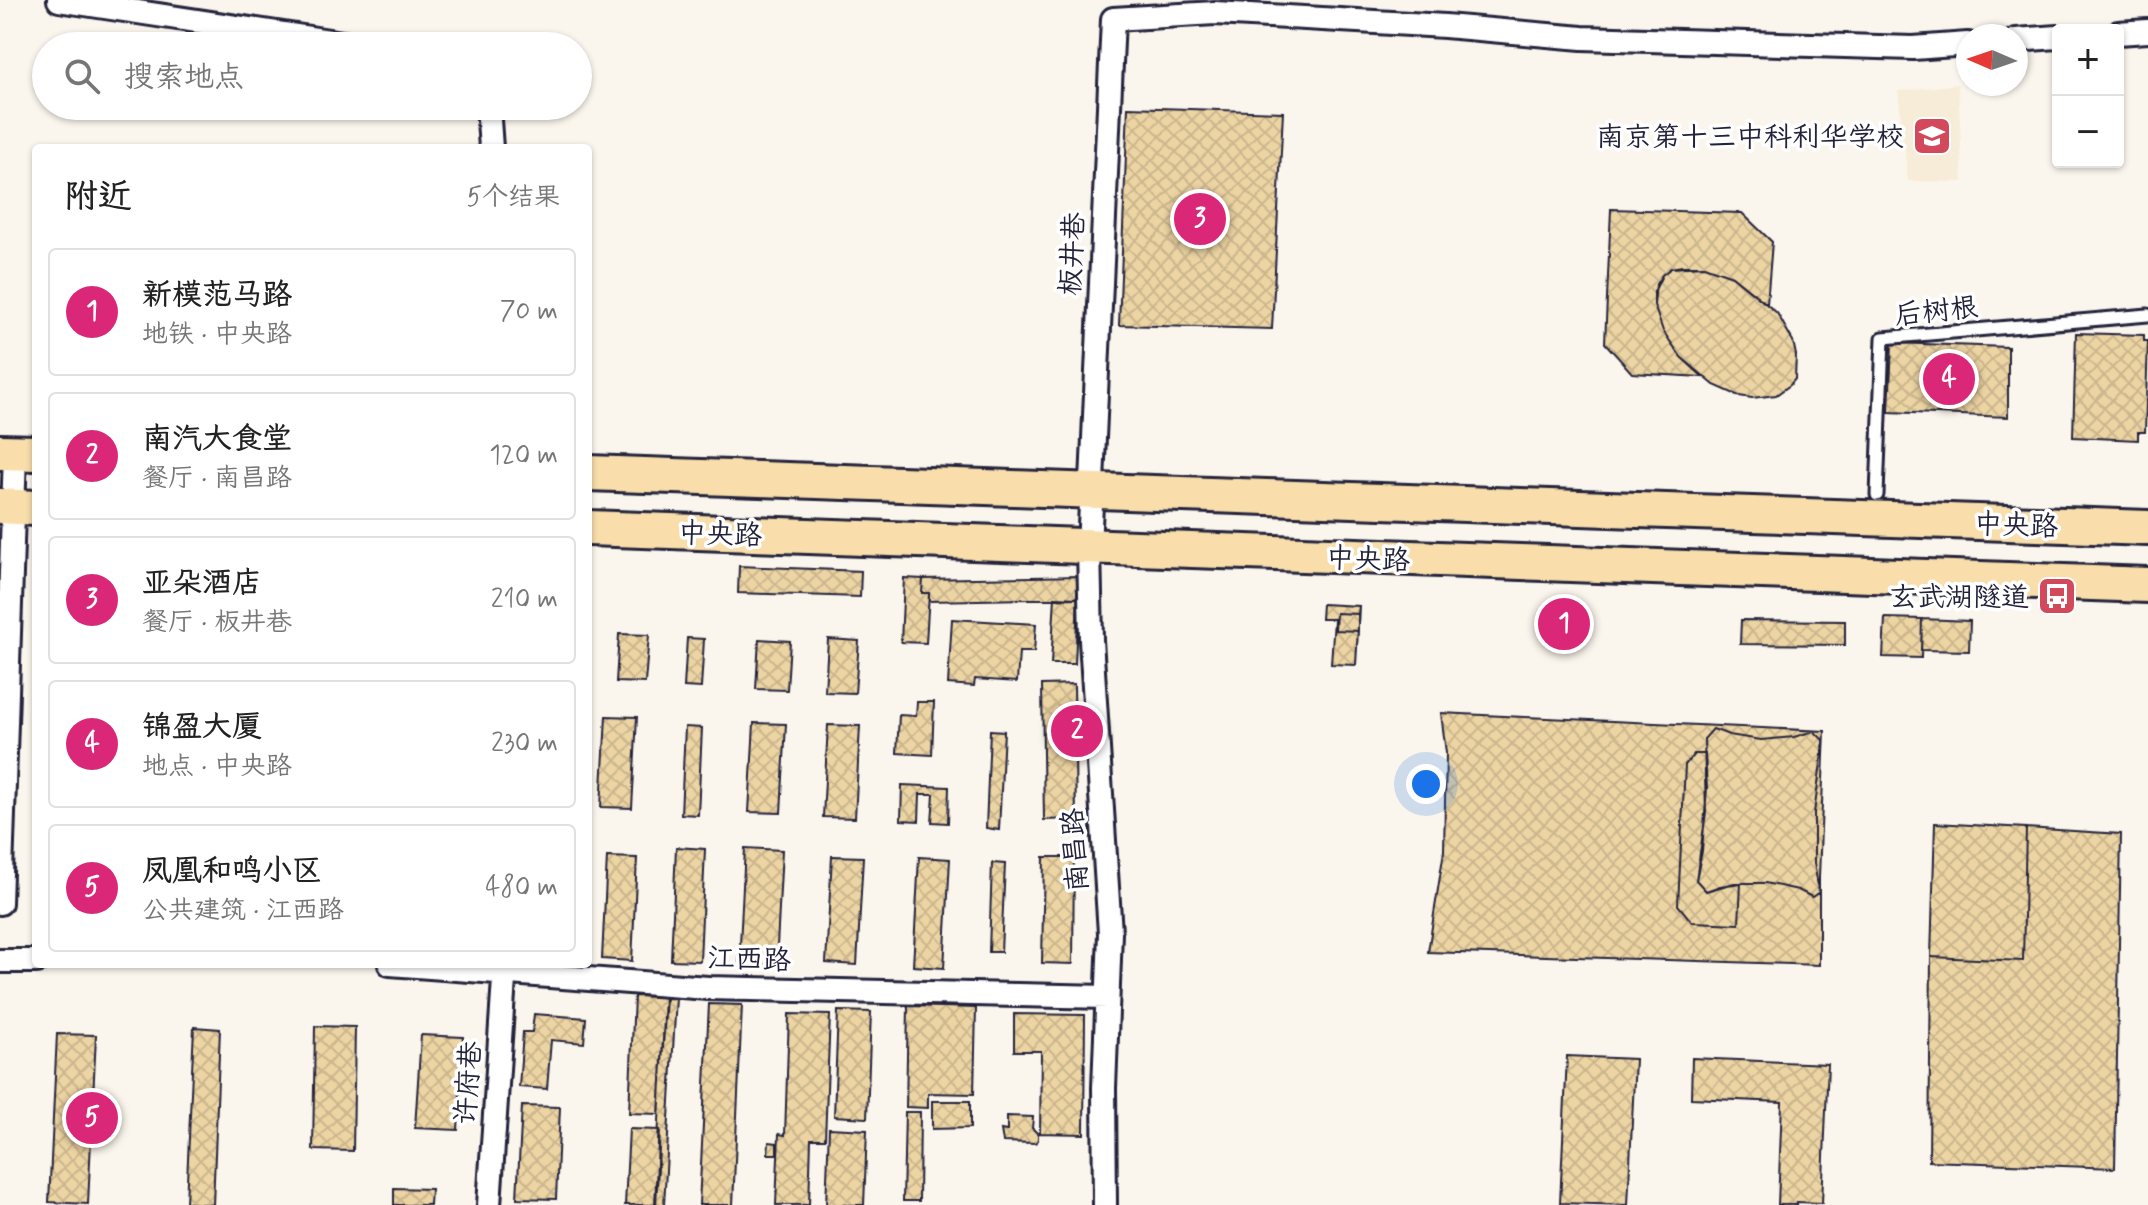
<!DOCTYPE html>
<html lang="zh">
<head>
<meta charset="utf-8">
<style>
  :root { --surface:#fff; --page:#f6f6f6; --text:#222; --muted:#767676; --line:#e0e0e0; --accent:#db2777 }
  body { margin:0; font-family:Mynerve,"LXGW WenKai TC",sans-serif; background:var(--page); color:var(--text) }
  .controls { position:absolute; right:24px; top:24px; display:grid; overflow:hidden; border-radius:8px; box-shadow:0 2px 6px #0004 }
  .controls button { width:72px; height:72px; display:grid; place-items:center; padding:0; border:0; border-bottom:2px solid var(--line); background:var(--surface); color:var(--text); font:40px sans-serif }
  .compass { position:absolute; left:1956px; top:24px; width:72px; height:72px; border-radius:50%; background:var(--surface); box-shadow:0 2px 6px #0004; rotate:272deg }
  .you { position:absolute; left:1426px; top:784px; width:28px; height:28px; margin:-20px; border:6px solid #fff; border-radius:50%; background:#1a73e8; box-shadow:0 0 0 12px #1a73e833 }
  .badge { display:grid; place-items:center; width:52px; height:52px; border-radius:50%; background:var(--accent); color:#fff; font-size:26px; font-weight:700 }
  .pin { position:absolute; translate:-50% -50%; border:4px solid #fff; box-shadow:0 2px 8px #0006 }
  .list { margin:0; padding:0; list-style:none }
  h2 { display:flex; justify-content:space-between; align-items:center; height:104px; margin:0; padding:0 32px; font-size:34px }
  h2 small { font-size:26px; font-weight:400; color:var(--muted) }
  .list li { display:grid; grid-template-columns:52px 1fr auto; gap:24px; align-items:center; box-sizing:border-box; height:128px; margin:0 16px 16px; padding:0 16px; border:2px solid var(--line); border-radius:8px }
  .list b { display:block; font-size:30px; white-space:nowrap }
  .list p { margin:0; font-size:26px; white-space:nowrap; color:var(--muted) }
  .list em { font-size:26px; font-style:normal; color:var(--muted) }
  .icon { flex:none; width:44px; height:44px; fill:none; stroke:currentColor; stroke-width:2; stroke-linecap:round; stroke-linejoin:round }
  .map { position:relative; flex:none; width:2148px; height:1205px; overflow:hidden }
  .search { position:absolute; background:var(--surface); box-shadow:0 2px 6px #0004; left:32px; top:32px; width:560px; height:88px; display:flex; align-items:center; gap:20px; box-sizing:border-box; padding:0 28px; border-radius:44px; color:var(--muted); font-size:30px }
  .panel { position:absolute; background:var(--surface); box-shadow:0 2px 6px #0004; left:32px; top:144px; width:560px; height:824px; border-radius:8px }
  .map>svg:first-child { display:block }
  .built { fill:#f7ecd7 }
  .building { fill:url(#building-cross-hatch); stroke:#22223b; stroke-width:2 }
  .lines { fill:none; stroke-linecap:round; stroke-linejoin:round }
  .service-casing { stroke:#22223b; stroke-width:17 }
  .minor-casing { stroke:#22223b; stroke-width:28 }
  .primary-casing { stroke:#22223b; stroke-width:40 }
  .service { stroke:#fff; stroke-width:11 }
  .minor { stroke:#fff; stroke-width:22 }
  .primary { stroke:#f9deab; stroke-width:34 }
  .labels { text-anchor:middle; stroke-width:7; stroke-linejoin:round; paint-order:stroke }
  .poi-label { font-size:28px; fill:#22223b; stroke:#fff; text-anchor:end }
  .street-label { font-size:28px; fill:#22223b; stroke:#fff }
</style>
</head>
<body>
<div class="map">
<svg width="2148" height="1205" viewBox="0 0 2148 1205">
  <defs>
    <pattern id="building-cross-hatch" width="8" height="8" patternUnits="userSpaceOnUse" patternTransform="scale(2)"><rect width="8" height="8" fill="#edd4a3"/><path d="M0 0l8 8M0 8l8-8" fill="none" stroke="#cbb68d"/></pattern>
  </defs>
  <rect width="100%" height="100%" fill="#fbf6ed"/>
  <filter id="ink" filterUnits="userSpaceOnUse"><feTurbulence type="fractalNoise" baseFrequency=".0125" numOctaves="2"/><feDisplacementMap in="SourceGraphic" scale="16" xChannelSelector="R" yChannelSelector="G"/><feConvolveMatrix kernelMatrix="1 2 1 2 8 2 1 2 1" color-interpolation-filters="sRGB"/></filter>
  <g filter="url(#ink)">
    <path class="built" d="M1958,84L1963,182L1908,181L1898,91Z"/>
    <path class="building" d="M1128,107L1283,112L1272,329L1119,325Z
      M1611,209L1742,213L1772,242L1767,304L1732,276L1704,266L1671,268L1662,275L1656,284L1654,305L1663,331L1681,357L1703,377L1632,373L1605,343Z
      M1682,266H1704L1732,276L1777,313L1793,341L1796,355L1795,379L1790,385L1776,395L1752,398L1739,396L1714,385L1681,357L1663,331L1654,305V292L1662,275L1671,268Z
      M2076,333L2144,335V341H2148L2145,432H2138V440L2073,437Z
      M1892,343L2008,347V417L1889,412Z
      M739,566L861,571L860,597L738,593Z
      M1079,576L1078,598L929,601V593H922L923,579Z
      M904,578L923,579L922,593H929L926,643L901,642Z
      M1055,597L1078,598L1075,664H1051Z
      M1322,604L1359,606L1356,665L1331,664L1334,619H1321Z
      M1322,604L1359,606L1358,614L1336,613L1335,630L1358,631L1356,665L1331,664L1334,619H1321Z
      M1336,613L1358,614V631L1335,630Z
      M1885,618L1922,619L1921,658L1883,657Z
      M952,619L1036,624L1034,652H1019L1017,682L975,679L974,686L948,684Z
      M1922,619L1970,621L1969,651L1921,650Z
      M1741,620L1845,621V645L1740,644Z
      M619,634L649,635L645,683L616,682Z
      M687,638L704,639L701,688L684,687Z
      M759,639L790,641L787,690L756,689Z
      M828,639L859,641L855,693L825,692Z
      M1074,684L1076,819L1044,820L1042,685Z
      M917,702H934L932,755L897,753L899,715L916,716Z
      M1441,713L1825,731L1819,877V965L1428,952L1444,851L1446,753Z
      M606,716L637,717L632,808L601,807Z
      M754,723L786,724L781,813L749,812Z
      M828,725L860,726L855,818L823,817Z
      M685,727L702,728L698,815L681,814Z
      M1713,729L1729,735L1761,740L1794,737L1814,731L1824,741L1814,813V863L1819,892L1812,897L1798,890L1765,883H1734L1706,891L1696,880L1706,813L1704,739Z
      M990,730L1004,731L999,830L986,828Z
      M1694,754H1705L1707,788L1702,851L1696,880L1706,891L1720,886L1741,883L1739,924L1692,922L1678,905L1685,765Z
      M902,785L949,787L948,823L932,822L934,794H920L919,821L901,820Z
      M1935,823L2026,828L2023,961L1931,957Z
      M2026,828L2121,834L2115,1168L1929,1161L1931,957L2023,961Z
      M676,847L705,849L700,961L671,960Z
      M745,848L782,850L776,966L739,964Z
      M832,856L863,857L857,965L826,963Z
      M607,857L637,858L632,961L602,959Z
      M919,857L950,859L944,968L913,966Z
      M1044,857H1074L1073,964L1042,963Z
      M992,863L1005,864L1001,952H989Z
      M634,996L666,997L659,1114L629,1113Z
      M665,997L676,998L664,1205H655Z
      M709,1004L742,1005L733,1205H699Z
      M908,1006L976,1008L974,1094L928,1093V1108L906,1107Z
      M838,1011L871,1012L867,1118L834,1116Z
      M534,1014L586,1018L584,1043L551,1040L547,1089L519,1087L523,1032H532Z
      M789,1014L830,1015L825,1139H811L809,1205H776L779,1134L785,1135Z
      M1014,1014L1085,1015L1084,1134L1040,1133L1041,1051H1014Z
      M315,1026L355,1027L353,1151L313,1150Z
      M194,1027L220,1029L213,1205L186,1203Z
      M57,1034L96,1035L88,1204L49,1202Z
      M421,1035L463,1037L458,1130L415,1128Z
      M1567,1056L1635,1059L1628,1205L1560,1203Z
      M1692,1058L1828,1064L1822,1203L1797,1202V1205H1778L1782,1102L1691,1098Z
      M932,1101H970V1128L932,1129Z
      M522,1106L560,1107L556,1199L517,1198Z
      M905,1112H920L919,1201H903Z
      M1007,1116L1033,1117L1032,1128L1038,1134V1140L1035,1143L1003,1142L1001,1130L1007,1131Z
      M829,1128L867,1130L864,1205H826Z
      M629,1129L660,1130L656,1205H625Z
      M769,1142L777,1143V1154H768Z
      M394,1188L431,1189L430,1205H394Z"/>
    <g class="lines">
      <g class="service-casing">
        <path id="service" d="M1877,495L1883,338L2148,315"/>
      </g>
      <g class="minor-casing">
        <path id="minor" d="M59,0L362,46
          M2118,33L2148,31
          M2016,40L2058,37
          M488,106L491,148
          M0,903L15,453
          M0,961H36
          M390,964L708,988L1107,997
          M489,1205L505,964
          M1105,1205L1104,1088L1110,933L1091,640L1089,548L1113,19L1215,13L1445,26L1582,38L1913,48L1968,44"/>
      </g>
      <g class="primary-casing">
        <path id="primary" d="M0,452L36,453
          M588,473L2148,528
          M0,506L36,508
          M588,528L2148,585"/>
      </g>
      <use href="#service" class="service"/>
      <use href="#minor" class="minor"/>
      <use href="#primary" class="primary"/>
    </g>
  </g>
  <defs>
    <g id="university-square" transform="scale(2)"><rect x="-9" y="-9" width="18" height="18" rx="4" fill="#d1495b" stroke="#fff"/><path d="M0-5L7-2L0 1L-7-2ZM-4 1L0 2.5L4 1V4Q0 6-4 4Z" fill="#fff"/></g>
    <g id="bus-square" transform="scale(2)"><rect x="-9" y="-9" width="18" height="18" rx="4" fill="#d1495b" stroke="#fff"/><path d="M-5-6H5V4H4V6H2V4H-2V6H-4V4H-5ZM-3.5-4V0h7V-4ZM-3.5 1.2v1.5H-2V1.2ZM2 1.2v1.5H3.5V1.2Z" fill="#fff"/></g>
  </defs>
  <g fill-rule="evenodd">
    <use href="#university-square" x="1932" y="136"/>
    <use href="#bus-square" x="2057" y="596"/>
  </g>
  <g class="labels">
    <g class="poi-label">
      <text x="1904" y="146">南京第十三中科利华学校</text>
      <text x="2029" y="606">玄武湖隧道</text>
    </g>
    <g class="street-label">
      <text transform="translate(1071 254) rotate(-87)" y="10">板井巷</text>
      <text transform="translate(1936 310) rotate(-6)" y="10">后树根</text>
      <text transform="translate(2016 524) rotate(2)" y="10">中央路</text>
      <text transform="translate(720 533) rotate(2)" y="10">中央路</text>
      <text transform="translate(1368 558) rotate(2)" y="10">中央路</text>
      <text transform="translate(1074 850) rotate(-94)" y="10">南昌路</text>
      <text transform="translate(749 958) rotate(2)" y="10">江西路</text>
      <text transform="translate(467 1083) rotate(-86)" y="10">许府巷</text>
    </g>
  </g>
</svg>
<div class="controls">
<button>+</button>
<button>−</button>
</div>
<svg class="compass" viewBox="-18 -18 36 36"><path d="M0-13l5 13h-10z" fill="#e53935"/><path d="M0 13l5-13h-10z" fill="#767676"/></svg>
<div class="you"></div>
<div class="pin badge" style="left:1564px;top:624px">1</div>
<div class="pin badge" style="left:1077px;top:731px">2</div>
<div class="pin badge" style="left:1200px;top:219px">3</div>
<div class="pin badge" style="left:1949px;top:379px">4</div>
<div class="pin badge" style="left:92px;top:1118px">5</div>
<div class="search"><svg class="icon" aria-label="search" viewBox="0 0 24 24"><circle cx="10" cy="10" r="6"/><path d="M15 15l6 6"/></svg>搜索地点</div>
<section class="panel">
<h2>附近<small>5个结果</small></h2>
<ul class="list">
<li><span class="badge">1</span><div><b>新模范马路</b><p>地铁 · 中央路</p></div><em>70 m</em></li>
<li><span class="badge">2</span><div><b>南汽大食堂</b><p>餐厅 · 南昌路</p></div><em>120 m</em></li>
<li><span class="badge">3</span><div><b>亚朵酒店</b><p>餐厅 · 板井巷</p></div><em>210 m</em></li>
<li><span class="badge">4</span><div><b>锦盈大厦</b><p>地点 · 中央路</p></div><em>230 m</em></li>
<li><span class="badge">5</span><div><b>凤凰和鸣小区</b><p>公共建筑 · 江西路</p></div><em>480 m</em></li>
</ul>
</section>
</div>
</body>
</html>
